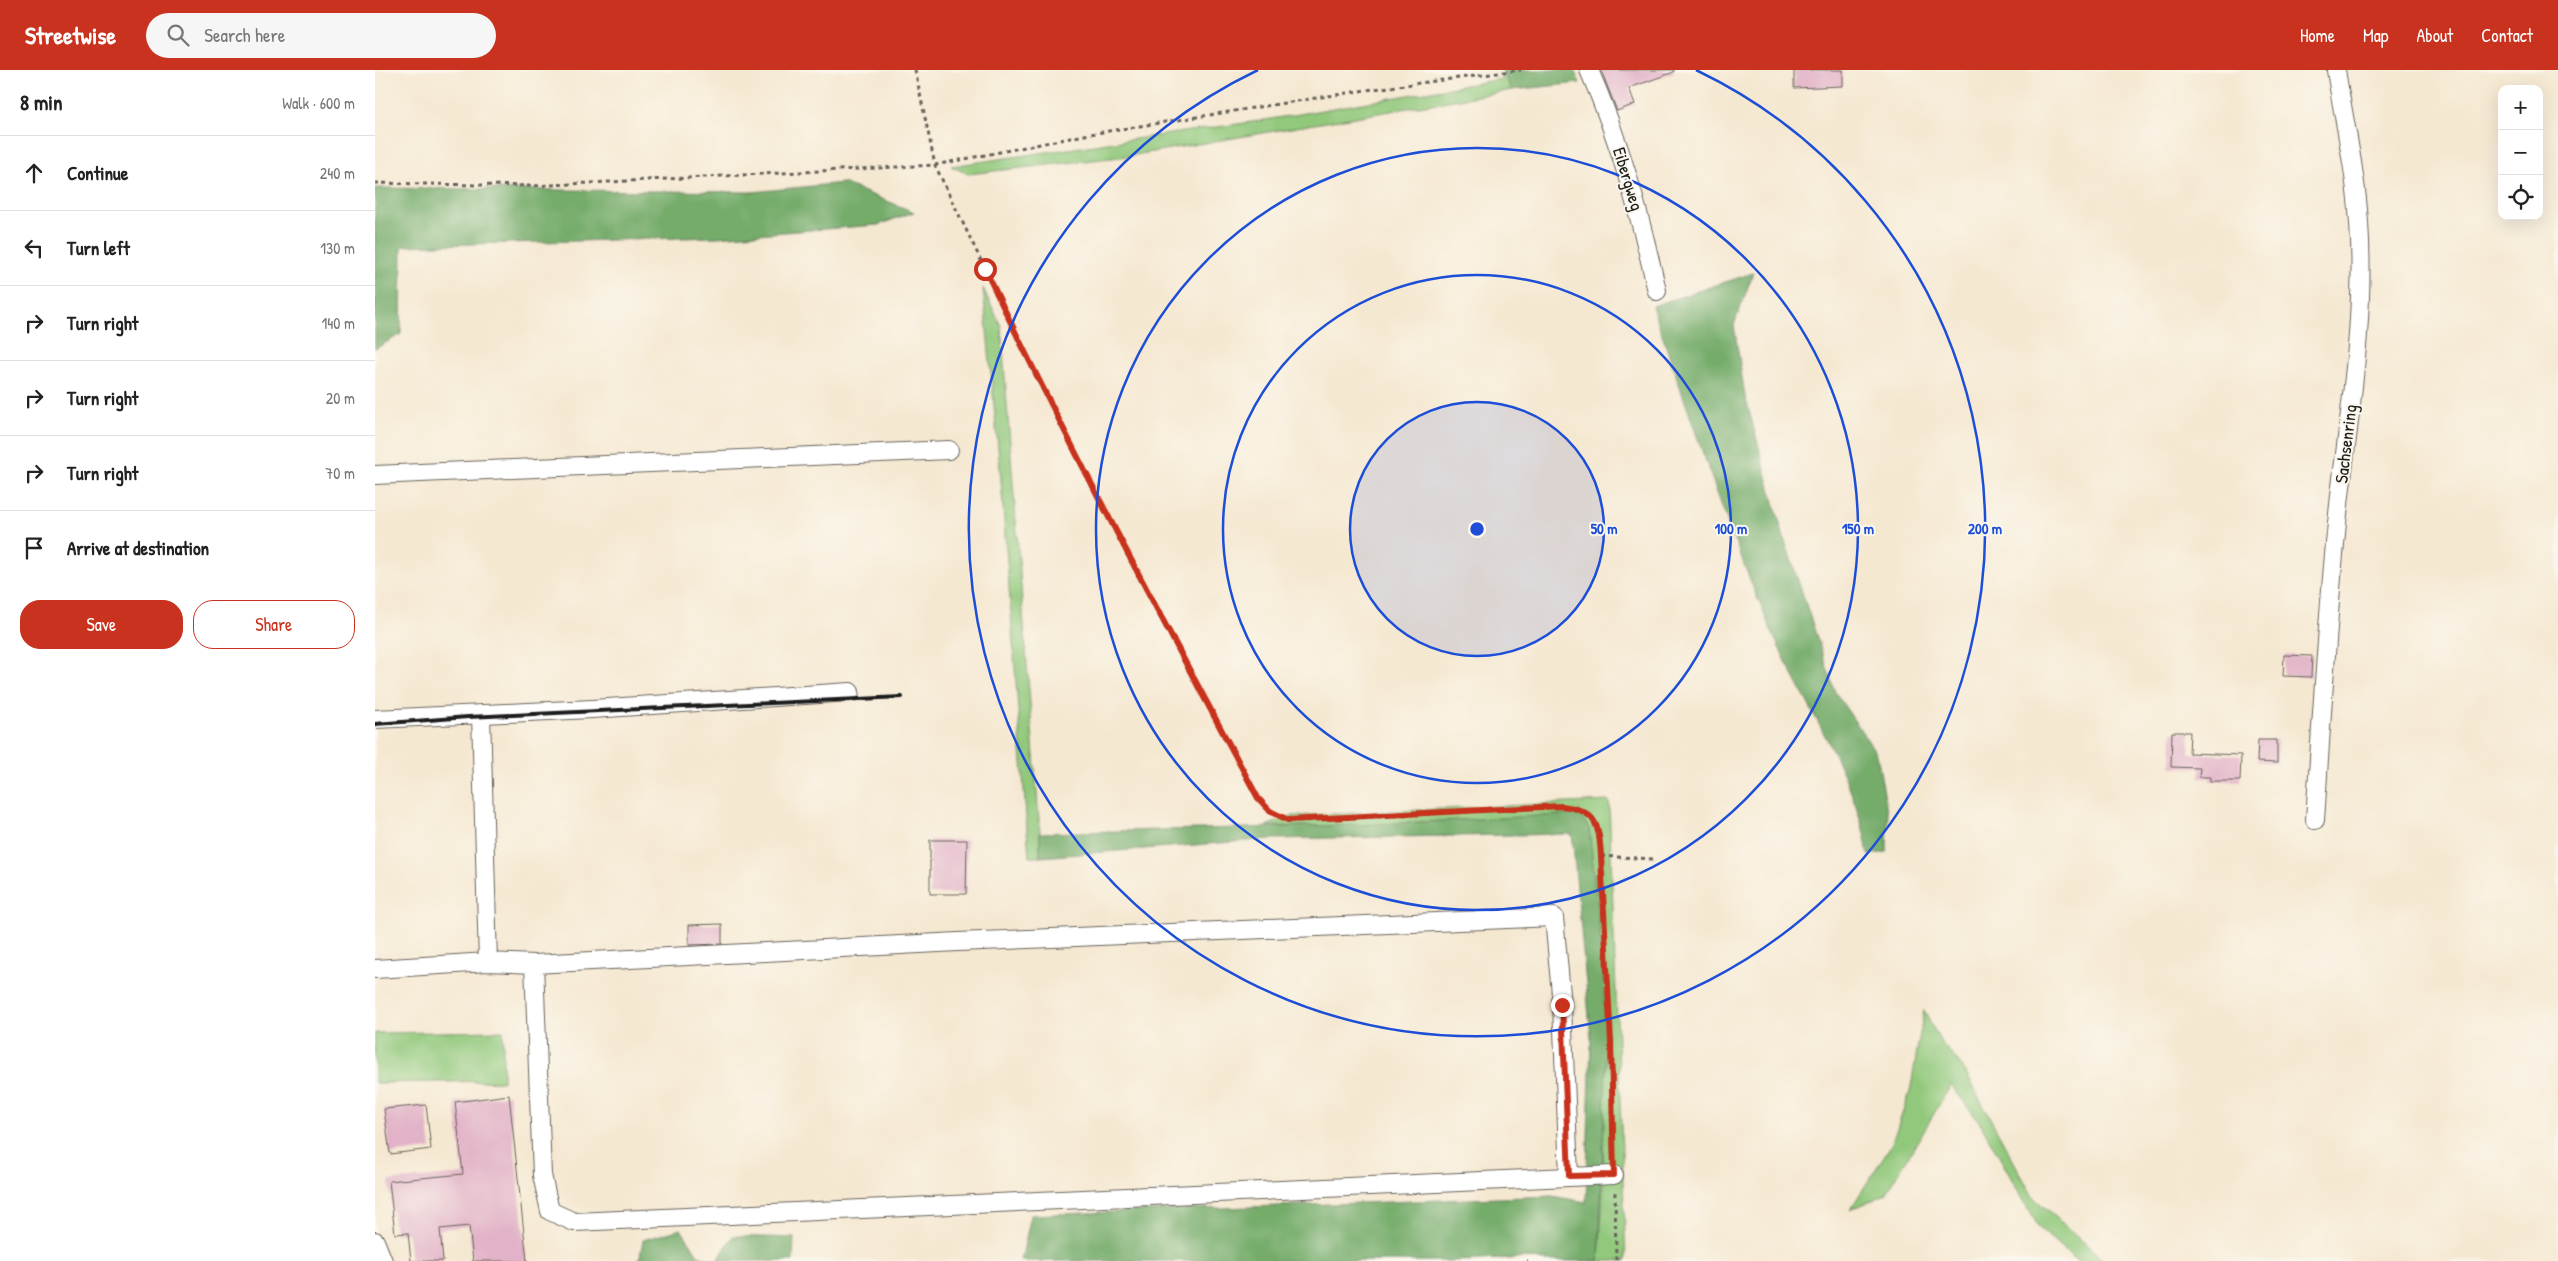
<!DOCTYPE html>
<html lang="en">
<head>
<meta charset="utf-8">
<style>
  :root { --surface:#fff; --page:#f6f6f6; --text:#222; --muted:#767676; --line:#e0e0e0; --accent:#c8321e }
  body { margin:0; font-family:"Patrick Hand",sans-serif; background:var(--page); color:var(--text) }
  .controls { position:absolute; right:15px; top:15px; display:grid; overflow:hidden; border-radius:10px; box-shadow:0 5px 20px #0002 }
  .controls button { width:45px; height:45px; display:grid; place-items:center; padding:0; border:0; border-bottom:1px solid var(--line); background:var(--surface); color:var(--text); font:25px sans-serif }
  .stop { position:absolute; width:15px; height:15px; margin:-11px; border:4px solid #c8321e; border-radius:50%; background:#fff }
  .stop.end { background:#c8321e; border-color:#fff; box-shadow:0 1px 5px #0008 }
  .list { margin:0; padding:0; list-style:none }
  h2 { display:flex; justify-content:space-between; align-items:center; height:65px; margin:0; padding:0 20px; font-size:21px }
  h2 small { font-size:16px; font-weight:400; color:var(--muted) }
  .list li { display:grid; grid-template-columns:32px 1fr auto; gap:15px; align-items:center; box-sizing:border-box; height:75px; padding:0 20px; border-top:1px solid var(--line) }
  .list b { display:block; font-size:19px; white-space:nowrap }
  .list em { font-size:16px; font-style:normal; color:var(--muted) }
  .actions { display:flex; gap:10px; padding:15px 20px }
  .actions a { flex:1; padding:11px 0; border:1px solid var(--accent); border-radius:20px; text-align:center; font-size:18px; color:var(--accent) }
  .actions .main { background:var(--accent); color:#fff }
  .icon { flex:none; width:28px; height:28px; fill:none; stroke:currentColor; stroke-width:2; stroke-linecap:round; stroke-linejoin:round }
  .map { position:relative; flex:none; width:2183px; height:1191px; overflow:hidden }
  header { display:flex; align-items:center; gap:30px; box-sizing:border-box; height:70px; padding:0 25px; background:var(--accent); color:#fff }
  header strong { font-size:24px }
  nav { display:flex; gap:28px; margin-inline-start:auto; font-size:18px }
  .search { width:350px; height:45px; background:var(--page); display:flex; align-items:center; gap:12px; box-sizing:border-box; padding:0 18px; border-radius:28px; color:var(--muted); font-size:19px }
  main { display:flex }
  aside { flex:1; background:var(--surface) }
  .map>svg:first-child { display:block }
  .green { fill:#91c87b; stroke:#56724c }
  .forest { fill:#74ac6b; stroke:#486444 }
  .building { fill:#e2b3c8 }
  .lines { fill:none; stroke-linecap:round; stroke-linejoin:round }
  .minor-casing { stroke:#68635b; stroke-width:20 }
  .path { stroke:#68635b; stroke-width:3; stroke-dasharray:4 4; stroke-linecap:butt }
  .minor { stroke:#fff; stroke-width:18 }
  .rail { stroke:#1c1c1c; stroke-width:4 }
  .route { stroke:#c8321e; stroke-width:6 }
  .ring { fill:none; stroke:#1d4ed8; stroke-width:2.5 }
  .labels { text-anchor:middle; stroke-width:4; stroke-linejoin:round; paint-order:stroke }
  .street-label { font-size:18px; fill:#1c1c1c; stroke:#fbf7ec }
  .centre { fill:#1d4ed8; stroke:#fbf7ec; stroke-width:2.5 }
  .ring-label { font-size:15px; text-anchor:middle; font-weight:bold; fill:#1d4ed8; stroke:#fbf7ec; stroke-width:4; stroke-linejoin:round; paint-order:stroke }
</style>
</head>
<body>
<header>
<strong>Streetwise</strong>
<div class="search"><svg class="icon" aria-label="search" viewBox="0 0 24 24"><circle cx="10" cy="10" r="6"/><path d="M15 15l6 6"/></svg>Search here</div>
<nav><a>Home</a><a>Map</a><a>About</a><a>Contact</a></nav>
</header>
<main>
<aside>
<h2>8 min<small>Walk · 600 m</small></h2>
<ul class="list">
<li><svg class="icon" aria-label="ahead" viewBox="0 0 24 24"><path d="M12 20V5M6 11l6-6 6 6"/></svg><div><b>Continue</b></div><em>240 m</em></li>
<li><svg class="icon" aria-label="left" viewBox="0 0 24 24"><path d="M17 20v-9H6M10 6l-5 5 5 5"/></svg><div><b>Turn left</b></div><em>130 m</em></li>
<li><svg class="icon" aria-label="right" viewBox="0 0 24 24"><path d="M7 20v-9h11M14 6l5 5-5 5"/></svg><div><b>Turn right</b></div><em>140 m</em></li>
<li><svg class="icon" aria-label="right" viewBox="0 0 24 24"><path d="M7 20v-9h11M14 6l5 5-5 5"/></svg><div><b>Turn right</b></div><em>20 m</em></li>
<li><svg class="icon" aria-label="right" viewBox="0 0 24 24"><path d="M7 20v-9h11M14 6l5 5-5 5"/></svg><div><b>Turn right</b></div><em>70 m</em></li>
<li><svg class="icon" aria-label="arrive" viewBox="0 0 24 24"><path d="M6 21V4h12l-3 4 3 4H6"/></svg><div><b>Arrive at destination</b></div></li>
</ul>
<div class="actions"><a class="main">Save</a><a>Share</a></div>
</aside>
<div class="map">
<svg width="2183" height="1191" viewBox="0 0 2183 1191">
  <rect width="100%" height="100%" fill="#fbf7ec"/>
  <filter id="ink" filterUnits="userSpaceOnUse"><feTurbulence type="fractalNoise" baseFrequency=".02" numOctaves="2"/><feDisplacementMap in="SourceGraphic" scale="10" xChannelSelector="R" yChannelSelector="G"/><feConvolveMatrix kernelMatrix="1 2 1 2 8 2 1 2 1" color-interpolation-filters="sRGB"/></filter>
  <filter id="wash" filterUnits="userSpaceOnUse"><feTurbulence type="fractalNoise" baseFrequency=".0096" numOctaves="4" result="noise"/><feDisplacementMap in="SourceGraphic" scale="20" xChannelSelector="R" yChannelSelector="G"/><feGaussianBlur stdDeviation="1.12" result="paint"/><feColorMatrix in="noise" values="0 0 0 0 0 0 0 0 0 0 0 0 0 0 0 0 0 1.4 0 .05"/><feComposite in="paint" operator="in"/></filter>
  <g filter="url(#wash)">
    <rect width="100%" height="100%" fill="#f5e8d1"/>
    <path class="green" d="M1131,8L1137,20L754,86L593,104L576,96L890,50Z
      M608,218L626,256L665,763V787H654L626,410Z
      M1234,731L1251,1191H1224L1229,1099L1214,758L891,756L916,746Z
      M1549,940L1565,971L1588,998L1658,1127L1730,1191H1702L1664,1158L1606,1054L1576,1015L1511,1124L1475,1140L1516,1075L1535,1022Z
      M128,961V1011L0,1013V963Z"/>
    <path class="forest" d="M1127,0H1199L1205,13L1137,20Z
      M468,113L539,142L503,155L342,167L27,176L26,264L0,279V118L377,122Z
      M1378,203L1359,255L1370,326L1408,465L1460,622L1502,684L1513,746L1512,782L1493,785C1483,708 1427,631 1396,560C1350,455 1315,344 1277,236Z
      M1204,744L1214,758L1225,860L1232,965L1224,1191H1170L1154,1188L1077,1191H646L656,1145L1177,1126L1211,1132L1216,968L1197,764L897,769L665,787V763L983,755Z
      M306,1159L323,1185L339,1191H264L268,1170Z
      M358,1166L419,1168L418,1191H342Z"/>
    <g id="blocks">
      <path class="building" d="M1226,0H1299V2L1254,18L1260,34L1242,41Z
        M1419,0H1468V16L1419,18Z
        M1909,585L1937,586L1936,607L1908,606Z
        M1797,662H1815L1814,683L1866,685L1865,711H1835V707H1824L1825,698L1796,697Z
        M1883,670H1902V693L1882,692Z
        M555,770H592L591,824H555Z
        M347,854V874L314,875V855Z
        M134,1025L152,1191H98L94,1156L65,1159L68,1191H36L33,1163L20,1164L14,1111L88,1104L80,1032Z
        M51,1035L56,1079L15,1084L9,1039Z"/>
    </g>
  </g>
  <g filter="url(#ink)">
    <use href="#blocks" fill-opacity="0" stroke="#68635b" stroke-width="1"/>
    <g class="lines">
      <g class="minor-casing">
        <path id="minor" d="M1214,0C1245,71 1265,145 1282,221
          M0,405L574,380
          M106,644L113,892
          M0,649L217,639L475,622
          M1940,750C1947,648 1952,546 1963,444C1973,348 1991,251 1984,153C1981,102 1969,51 1961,0
          M159,894L167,1105L175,1141L199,1152L1239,1105
          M0,899L113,892L159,894L583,872L1179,847L1187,935L1194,1106
          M0,1171L8,1191"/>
      </g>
      <path class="path" d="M540,0L560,95L663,309L761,501L883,728L895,741L913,751L1187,736C1221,740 1224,754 1226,786L1236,973L1238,1090
        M0,113L157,116L560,95L715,64L991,20L1146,0
        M1226,786L1279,789
        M1240,1122L1241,1191
        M1152,1191H1153"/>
      <use href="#minor" class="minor"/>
      <path class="rail" d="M0,654L93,647L527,627"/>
    </g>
  </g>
  <g class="lines" filter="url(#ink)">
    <path class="route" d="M610,199C695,378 789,553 883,728L895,741L913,750L1187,736C1221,740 1224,754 1226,786L1236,973L1239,1105L1194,1106L1187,935"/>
  </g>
  <circle cx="1102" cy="459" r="127" fill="#1d4ed8" fill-opacity=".12"/>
  <g class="ring">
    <circle cx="1102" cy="459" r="127"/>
    <circle cx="1102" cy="459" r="254"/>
    <circle cx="1102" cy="459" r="381"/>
    <path d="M1321 0A508 508 0 1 1 883 0"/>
  </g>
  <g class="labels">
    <g class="street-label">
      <text transform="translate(1253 109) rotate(73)" y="6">Eibergweg</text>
      <text transform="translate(1971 374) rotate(-83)" y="6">Sachsenring</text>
    </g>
  </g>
  <circle cx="1102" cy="459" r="8" class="centre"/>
  <g class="ring-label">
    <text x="1229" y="464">50 m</text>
    <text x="1356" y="464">100 m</text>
    <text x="1483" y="464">150 m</text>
    <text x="1610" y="464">200 m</text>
  </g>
</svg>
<div class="controls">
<button>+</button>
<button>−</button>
<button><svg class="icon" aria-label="locate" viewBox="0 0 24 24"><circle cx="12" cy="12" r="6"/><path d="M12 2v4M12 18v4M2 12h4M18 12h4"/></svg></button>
</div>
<div class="stop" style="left:610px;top:199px"></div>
<div class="stop end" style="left:1187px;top:935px"></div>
</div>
</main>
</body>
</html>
